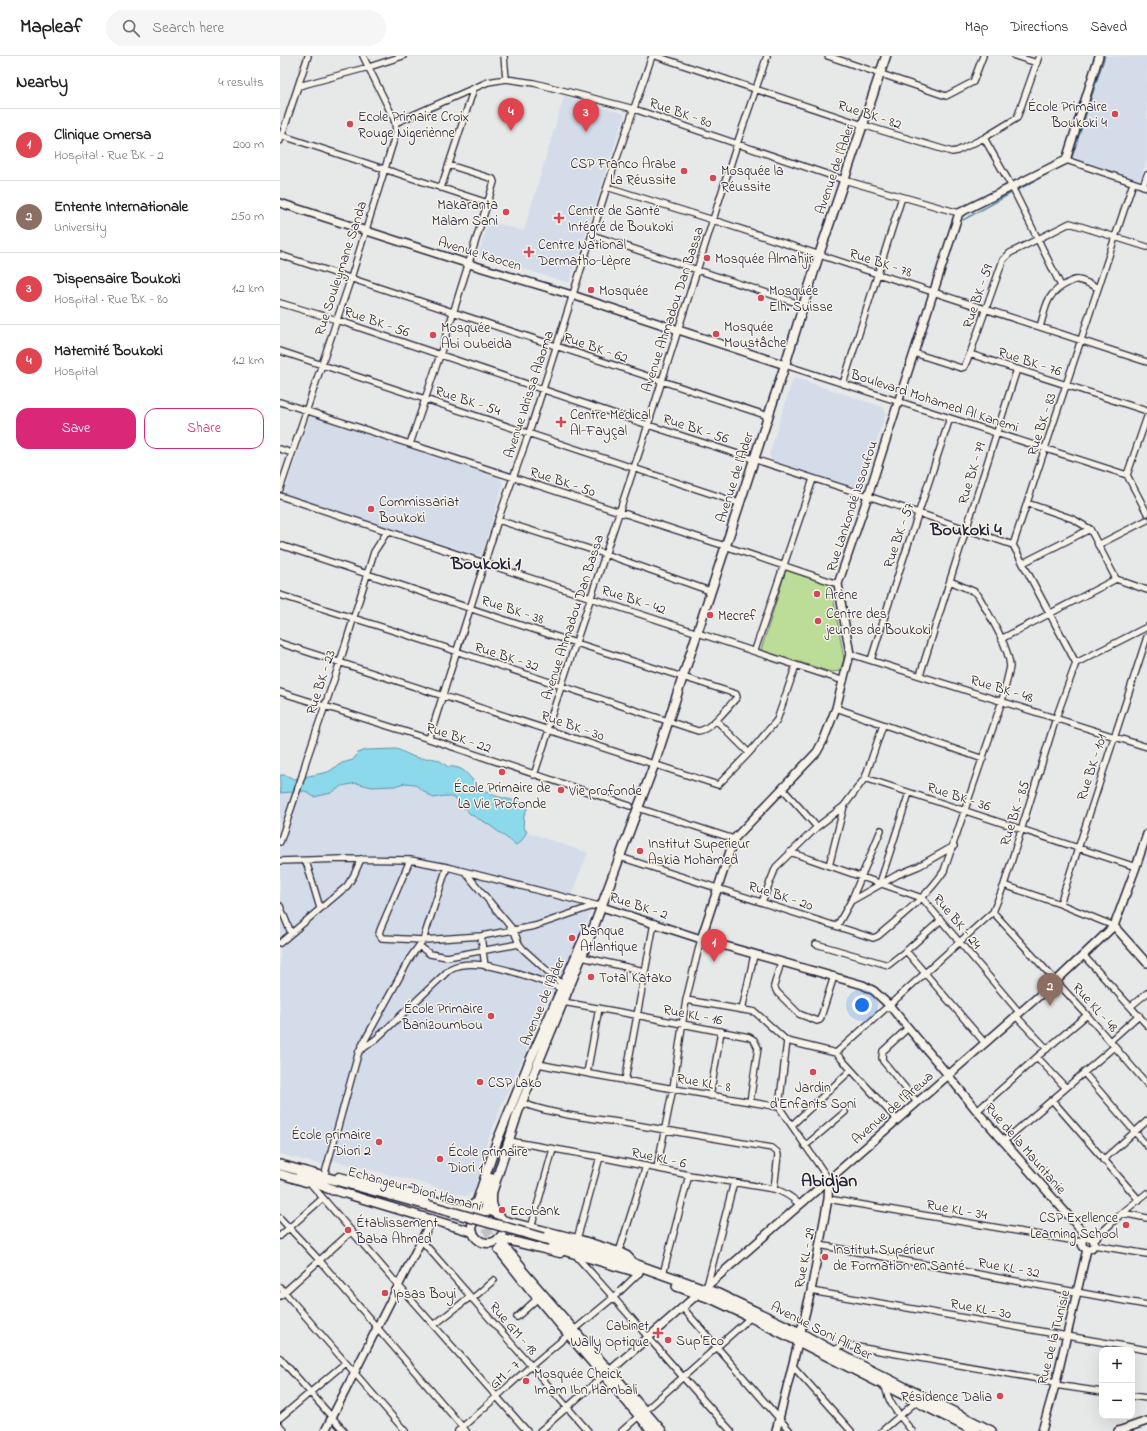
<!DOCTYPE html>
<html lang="en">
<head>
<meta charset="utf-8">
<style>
  :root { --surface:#fff; --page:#f6f6f6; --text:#222; --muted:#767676; --line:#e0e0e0; --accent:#db2777 }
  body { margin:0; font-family:"Indie Flower",sans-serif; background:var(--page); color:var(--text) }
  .controls { position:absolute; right:12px; bottom:12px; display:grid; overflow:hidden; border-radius:8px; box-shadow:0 4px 16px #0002 }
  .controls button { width:36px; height:36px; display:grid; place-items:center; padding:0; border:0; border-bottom:1px solid var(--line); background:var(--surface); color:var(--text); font:20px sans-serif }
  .you { position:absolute; left:582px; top:949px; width:14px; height:14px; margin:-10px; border:3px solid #fff; border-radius:50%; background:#1a73e8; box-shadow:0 0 0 6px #1a73e833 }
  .badge { display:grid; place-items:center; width:26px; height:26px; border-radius:50%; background:var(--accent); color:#fff; font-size:13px; font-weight:700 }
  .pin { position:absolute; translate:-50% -33px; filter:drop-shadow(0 1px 2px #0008) }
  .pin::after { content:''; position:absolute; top:21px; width:14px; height:12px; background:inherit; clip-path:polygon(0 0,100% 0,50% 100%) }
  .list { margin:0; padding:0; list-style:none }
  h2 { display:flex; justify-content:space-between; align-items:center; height:52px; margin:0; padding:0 16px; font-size:17px }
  h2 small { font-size:13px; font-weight:400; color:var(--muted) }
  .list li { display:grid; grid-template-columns:26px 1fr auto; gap:12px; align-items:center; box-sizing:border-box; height:72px; padding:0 16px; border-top:1px solid var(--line) }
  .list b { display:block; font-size:15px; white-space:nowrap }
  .list p { margin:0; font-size:13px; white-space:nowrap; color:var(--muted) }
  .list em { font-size:13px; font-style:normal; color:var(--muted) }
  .actions { display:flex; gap:8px; padding:12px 16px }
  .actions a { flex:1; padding:9px 0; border:1px solid var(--accent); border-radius:12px; text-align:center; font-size:14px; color:var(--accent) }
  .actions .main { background:var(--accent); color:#fff }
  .icon { flex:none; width:22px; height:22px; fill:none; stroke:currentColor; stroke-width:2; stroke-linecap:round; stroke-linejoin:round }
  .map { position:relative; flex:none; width:867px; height:1375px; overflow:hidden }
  header { display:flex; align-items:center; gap:24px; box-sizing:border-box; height:56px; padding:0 20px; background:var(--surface); border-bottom:1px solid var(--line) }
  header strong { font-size:19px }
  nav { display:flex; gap:22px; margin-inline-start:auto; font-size:14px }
  .search { width:280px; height:36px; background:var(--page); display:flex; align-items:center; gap:10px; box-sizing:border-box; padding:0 14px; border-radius:22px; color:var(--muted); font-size:15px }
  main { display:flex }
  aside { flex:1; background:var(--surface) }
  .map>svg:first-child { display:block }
  .built { fill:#d4dcea }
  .green { fill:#bcdd97; stroke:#6f8069 }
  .water { fill:#8cd9eb; stroke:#6290a5 }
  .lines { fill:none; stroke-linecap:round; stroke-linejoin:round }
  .stream { stroke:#6290a5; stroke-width:1.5 }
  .secondary-tunnel { stroke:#c0c1c6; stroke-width:8; stroke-dasharray:8 4; stroke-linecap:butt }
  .minor-casing { stroke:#22223b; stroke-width:8 }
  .tertiary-casing { stroke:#22223b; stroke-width:10 }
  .secondary-casing { stroke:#22223b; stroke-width:11 }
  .primary-casing { stroke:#22223b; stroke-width:12 }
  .minor { stroke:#f7f3e8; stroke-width:5.5 }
  .tertiary { stroke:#f7f3e8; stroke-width:7 }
  .secondary { stroke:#f7f3e8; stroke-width:8 }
  .primary { stroke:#f7f3e8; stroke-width:9 }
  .primary-bridge-casing { stroke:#22223b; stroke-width:12; stroke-linecap:butt }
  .primary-bridge { stroke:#f7f3e8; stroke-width:9 }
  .poi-dot { fill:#d1495b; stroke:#f7f3e8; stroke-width:1.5 }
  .labels { text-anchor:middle; stroke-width:3; stroke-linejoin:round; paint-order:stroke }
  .poi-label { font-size:14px; fill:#22223b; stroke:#f7f3e8; text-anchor:start }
  .street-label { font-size:14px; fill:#22223b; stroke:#f7f3e8 }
  .district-label { font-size:18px; font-weight:bold; fill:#22223b; stroke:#f7f3e8 }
</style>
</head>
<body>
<header>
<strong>Mapleaf</strong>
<div class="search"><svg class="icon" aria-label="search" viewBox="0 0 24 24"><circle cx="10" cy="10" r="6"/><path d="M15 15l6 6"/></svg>Search here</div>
<nav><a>Map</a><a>Directions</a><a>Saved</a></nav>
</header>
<main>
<aside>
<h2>Nearby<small>4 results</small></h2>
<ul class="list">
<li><span class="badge" style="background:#e0444e">1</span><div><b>Clinique Omersa</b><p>Hospital · Rue BK - 2</p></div><em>200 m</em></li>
<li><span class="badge" style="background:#8d6e63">2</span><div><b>Entente Internationale</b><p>University</p></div><em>250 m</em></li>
<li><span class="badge" style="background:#e0444e">3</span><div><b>Dispensaire Boukoki</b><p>Hospital · Rue BK - 80</p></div><em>1.2 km</em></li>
<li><span class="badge" style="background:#e0444e">4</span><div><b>Maternité Boukoki</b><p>Hospital</p></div><em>1.2 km</em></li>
</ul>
<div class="actions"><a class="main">Save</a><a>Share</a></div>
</aside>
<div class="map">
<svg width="867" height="1375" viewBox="0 0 867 1375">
  <rect width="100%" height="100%" fill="#e7e9e9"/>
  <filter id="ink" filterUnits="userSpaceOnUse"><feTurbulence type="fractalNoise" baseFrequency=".025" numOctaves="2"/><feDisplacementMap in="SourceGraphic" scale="8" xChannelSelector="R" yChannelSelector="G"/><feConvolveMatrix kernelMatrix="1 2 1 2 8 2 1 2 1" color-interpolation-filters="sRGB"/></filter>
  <g filter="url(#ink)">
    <path class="built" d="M827,0H867V104L860,124L792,102Z
      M284,40L345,58L289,227L198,199L209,165L244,175Z
      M516,322L603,351L605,355L606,358L580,433L492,405L489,399L512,325L513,323Z
      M30,360L220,421L223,429L201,500L3,440Z
      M76,727L92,731L114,730L125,727L134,728L153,742L165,740L175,742L190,758L208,768L236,789L242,784L247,776L308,797L291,839L315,846L277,936H270L245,998L223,1046L206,1089L200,1116L193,1138L189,1137L188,1141L131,1124L58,1106L45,1101L42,1109L0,1098V737L25,735L51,737L62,730Z"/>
    <path class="green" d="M506,514L551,529L564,603L560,615L551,616L481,594Z"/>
    <path class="water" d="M117,693C124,696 132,701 139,702C154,703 155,700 168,711C189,709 190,728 206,736C214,741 238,745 249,748L244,760L243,772L247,775L242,784L236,789L208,768L190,758L175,742L165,740L153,742L134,728L125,727L114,730L92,731L76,727L62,730L51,737L34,741L25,735L0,737V719H6L14,723L48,716L62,707L73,704L78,697L86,694Z"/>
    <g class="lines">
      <path class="stream" d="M791,104L825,0
        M736,135L776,113
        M683,164L730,138
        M727,645L735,647"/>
      <path class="secondary-tunnel" d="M201,1149C202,1168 208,1178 219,1194"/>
      <g class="minor-casing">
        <path id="minor" d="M224,0L226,23
          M376,0L583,69L672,96L677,95L704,82L737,62L759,0
          M548,0L666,40L693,26L703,0
          M735,0L757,7
          M19,30L89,11L123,0
          M115,67L208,26L226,23L254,27L354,53L564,124L679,157
          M0,79L208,147
          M704,82L732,131L781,230
          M0,85L28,0
          M786,104L867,131
          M863,130L867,119
          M327,131L433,164L867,306
          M161,132L194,32
          M312,179L523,249
          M0,199L488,360
          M0,247L57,264L368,369L588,440L733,489
          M760,271C766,251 766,238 786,228C790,226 794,223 798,224C805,225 812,229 818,232
          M0,295L459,447
          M634,297L681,312L684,311L690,298L867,355
          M690,298L723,204L730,197L790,167L867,191
          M505,309L847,419L867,457
          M563,328L622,141
          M0,346L445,490L558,528
          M130,388L160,299L214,126L213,123L169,109
          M0,393L12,397
          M847,419L867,361
          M0,433L71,222L116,77L115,67L113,61L83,0
          M0,440L564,625
          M747,447L793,463L810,473L836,523L867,534
          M218,464L325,498L430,535
          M0,489L246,571L456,638L457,641C449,650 430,675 418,675L127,579L0,539
          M818,489L867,464
          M743,507L810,473
          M721,583L836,523
          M0,587L438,729L469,697L497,664L516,609
          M475,594L533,423
          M570,598L867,691
          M591,604L613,534L670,362
          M796,607L733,489L853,127
          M640,619L737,313
          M0,636L149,683L350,750
          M556,652L703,703
          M436,664L469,697
          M267,673L361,391L457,88L487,0
          M149,683L218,464L249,377L327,131L372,0
          M254,719L269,674
          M585,722L856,811
          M502,732L537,771
          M358,752L454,783
          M0,786L22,720L26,705L60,606L94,496L107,476
          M510,796L642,842L739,956
          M340,801L593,882L598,880C621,860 647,841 664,815L722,645L730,611C729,590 708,557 698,539L695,536L670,525
          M130,804L100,874L99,878L102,882L143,884L201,880L255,870L313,850
          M0,805L63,803L130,804L167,811L319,850
          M26,805L40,852
          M549,810L564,750
          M185,816L234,875L239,888L243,893L283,929
          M600,827L629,737
          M724,829L780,848L834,870
          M571,845L617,819L639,810L674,790
          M482,846L496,811L537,771L564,750L585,722L603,669
          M780,848L867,581
          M0,850L11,877
          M713,856L807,959L867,1028
          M557,870L571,845L601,774
          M201,880L205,910
          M0,887L67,830L74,819L81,803
          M536,888L608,909L626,895L661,864
          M139,890L150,898L167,901L239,888
          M626,895L704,986
          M803,899L867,969
          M302,901L364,915
          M501,906L494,930L497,936L519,958L537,965L540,964L554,920
          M406,944L475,956L507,985L499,1051
          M283,946L356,959L469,981L474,984L478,992L470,1046
          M851,950L867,937
          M462,954L474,899
          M735,959L767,993
          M628,972L603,995L602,1002L603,1005L637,1046
          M507,985L556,997L713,856L724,829L776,662L796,607L867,571
          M830,985L859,959
          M81,994L96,983L170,913C196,898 254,923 281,932
          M556,997L617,1064
          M757,1001L786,1032
          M258,1008C338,1024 418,1037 499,1051L549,1124
          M307,1017L319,952
          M804,1017L867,1090
          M345,1025L374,867
          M430,1040L441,975
          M772,1044L859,1144
          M242,1047C274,1059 310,1062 344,1067C394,1075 443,1084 492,1092L497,1096L498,1099L494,1133
          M697,1055L757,1001L807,959
          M512,1069L571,1014
          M229,1085L320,1101L409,1119L494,1133C504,1136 512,1141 519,1148
          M723,1086L835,990
          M525,1090L565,1056
          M823,1104L867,1065
          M377,1112L393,1032L406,944L421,883
          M45,1117L79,995L130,902L143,884L167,811
          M30,1127L119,1230L247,1375
          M548,1143L802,1186
          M842,1157L867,1162
          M0,1162L40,1205L186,1375
          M251,1172L273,1093
          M0,1180L43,1142
          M297,1183L320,1101
          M814,1184L842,1157L867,1137
          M142,1185L308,1375
          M539,1189L867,1249
          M814,1189L867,1198
          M339,1196L366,1110
          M298,1202C350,1259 399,1318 451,1375
          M383,1218L409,1119
          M427,1230L454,1126
          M0,1231L125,1375
          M531,1235L867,1294
          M0,1240L72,1175
          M192,1243L214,1224
          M402,1251L510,1375
          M237,1261L258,1242
          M154,1269L190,1241
          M552,1295L561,1290L566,1289L776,1326
          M0,1302L64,1375
          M512,1309L571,1375
          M605,1328C607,1347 620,1360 632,1375
          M775,1329L822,1336
          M852,1340L867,1342
          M0,1362L65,1307
          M0,1370L4,1375
          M178,1375L251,1310L334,1241L359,1217
          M260,1375L322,1321
          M342,1375L471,1261
          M602,1375L637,1345"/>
      </g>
      <g class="tertiary-casing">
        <path id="tertiary" d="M0,147L189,208L292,239L505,309
          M319,850L421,883L583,929L594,935L609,949L668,1019L697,1055L807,1181
          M834,870L867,907
          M421,883L454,783L537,696L544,683L556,652L570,598L558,528L588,440L679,157L786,104L819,0
          M802 1187a6 6 0 1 1 12 0a6 6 0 1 1-12 0Z
          M331,1314L776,925L834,870L856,811L867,778
          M45,1375L152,1163
          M496,1375L531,1235L548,1143L549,1124
          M762,1375L776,1326L807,1193
          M838,1375L867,1365"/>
      </g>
      <g class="secondary-casing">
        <path id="secondary" d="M0,1118L26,1126
          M59,1121L146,1142L199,1158
          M47,1132L193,1176
          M205,1149V1141L211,1122
          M184,1153L193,1149L197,1145L216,1088L248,1009L307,875
          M192 1171a16 16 0 1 1 32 0a16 16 0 1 1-32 0Z
          M215,1157L212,1147V1137L238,1056L313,873L374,709L505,309L539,199L606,0
          M222,1164L297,1183L339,1196L347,1200L355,1209
          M219,1182L280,1197
          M218,1183L241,1210
          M219,1194L250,1233L321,1317
          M236,1207L327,1312
          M332,1317L382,1375
          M327,1323L372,1375"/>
      </g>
      <g class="primary-casing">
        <path id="primary" d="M0,1109L147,1149
          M20,1120L53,1134
          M263,1182L332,1200L438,1238L520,1277L552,1295L711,1375
          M273,1191L358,1216
          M397,1230L433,1243L471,1261L695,1375"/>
      </g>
      <use href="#minor" class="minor"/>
      <use href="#tertiary" class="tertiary"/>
      <use href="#secondary" class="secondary"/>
      <use href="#primary" class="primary"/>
      <g class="primary-bridge-casing">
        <path id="primary-bridge" d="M147,1149L263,1182"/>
      </g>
      <use href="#primary-bridge" class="primary-bridge"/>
    </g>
  </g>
  <g class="poi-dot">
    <circle cx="835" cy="58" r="4"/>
    <circle cx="70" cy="68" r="4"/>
    <circle cx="404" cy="115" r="4"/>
    <circle cx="433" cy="122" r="4"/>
    <circle cx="226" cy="156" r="4"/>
    <path d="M277 156h4v4h4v4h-4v4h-4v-4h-4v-4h4z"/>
    <path d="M247 190h4v4h4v4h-4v4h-4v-4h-4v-4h4z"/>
    <circle cx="427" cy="202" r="4"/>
    <circle cx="311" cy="234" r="4"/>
    <circle cx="481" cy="242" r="4"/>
    <circle cx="436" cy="278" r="4"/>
    <circle cx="153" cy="279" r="4"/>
    <path d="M279 360h4v4h4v4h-4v4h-4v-4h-4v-4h4z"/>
    <circle cx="91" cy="453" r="4"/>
    <circle cx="537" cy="538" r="4"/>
    <circle cx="430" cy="559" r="4"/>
    <circle cx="538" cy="565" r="4"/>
    <circle cx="222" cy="716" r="4"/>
    <circle cx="281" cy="734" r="4"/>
    <circle cx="360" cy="795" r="4"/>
    <circle cx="292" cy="882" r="4"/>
    <circle cx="311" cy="921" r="4"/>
    <circle cx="211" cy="960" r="4"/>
    <circle cx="533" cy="1016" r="4"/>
    <circle cx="200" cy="1026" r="4"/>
    <circle cx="99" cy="1086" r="4"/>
    <circle cx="160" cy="1103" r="4"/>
    <circle cx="222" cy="1154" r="4"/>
    <circle cx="846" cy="1169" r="4"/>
    <circle cx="68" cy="1174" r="4"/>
    <circle cx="545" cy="1201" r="4"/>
    <circle cx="105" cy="1237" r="4"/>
    <path d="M376 1271h4v4h4v4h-4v4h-4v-4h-4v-4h4z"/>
    <circle cx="388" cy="1284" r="4"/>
    <circle cx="246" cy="1325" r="4"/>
    <circle cx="720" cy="1340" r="4"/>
  </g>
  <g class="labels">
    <g class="poi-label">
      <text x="827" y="55" text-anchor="end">École Primaire<tspan x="827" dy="16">Boukoki 4</tspan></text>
      <text x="78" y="65">Ecole Primaire Croix<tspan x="78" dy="16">Rouge Nigeriènne</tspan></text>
      <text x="396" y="112" text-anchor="end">CSP Franco Arabe<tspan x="396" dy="16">La Réussite</tspan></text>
      <text x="441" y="119">Mosquée la<tspan x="441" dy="16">Réussite</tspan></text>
      <text x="218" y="153" text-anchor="end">Makaranta<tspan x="218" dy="16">Malam Sani</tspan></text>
      <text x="288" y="159">Centre de Santé<tspan x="288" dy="16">Intégré de Boukoki</tspan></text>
      <text x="258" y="193">Centre National<tspan x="258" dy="16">Dermatho-Lèpre</tspan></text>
      <text x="435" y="207">Mosquée Almahjir</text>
      <text x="319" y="239">Mosquée</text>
      <text x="489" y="239">Mosquée<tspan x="489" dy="16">Elh. Suisse</tspan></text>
      <text x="444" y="275">Mosquée<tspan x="444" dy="16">Moustâche</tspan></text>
      <text x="161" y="276">Mosquée<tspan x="161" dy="16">Abi Oubeida</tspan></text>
      <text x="290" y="363">Centre Médical<tspan x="290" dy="16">Al-Fayçal</tspan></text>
      <text x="99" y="450">Commissariat<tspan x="99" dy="16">Boukoki</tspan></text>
      <text x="545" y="543">Arène</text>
      <text x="546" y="562">Centre des<tspan x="546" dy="16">jeunes de Boukoki</tspan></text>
      <text x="438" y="564">Mecref</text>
      <text x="222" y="736" text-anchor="middle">École Primaire de<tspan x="222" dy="16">La Vie Profonde</tspan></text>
      <text x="289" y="739">Vie profonde</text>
      <text x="368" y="792">Institut Superieur<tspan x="368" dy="16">Askia Mohamed</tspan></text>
      <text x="300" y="879">Banque<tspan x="300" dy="16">Atlantique</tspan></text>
      <text x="319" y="926">Total Katako</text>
      <text x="203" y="957" text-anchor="end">École Primaire<tspan x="203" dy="16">Banizoumbou</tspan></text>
      <text x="208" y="1031">CSP Lako</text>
      <text x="533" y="1036" text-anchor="middle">Jardin<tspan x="533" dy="16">d'Enfants Soni</tspan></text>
      <text x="91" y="1083" text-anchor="end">École primaire<tspan x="91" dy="16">Diori 2</tspan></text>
      <text x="168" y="1100">École primaire<tspan x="168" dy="16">Diori 1</tspan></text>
      <text x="230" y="1159">Ecobank</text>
      <text x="838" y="1166" text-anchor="end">CSP Exellence<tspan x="838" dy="16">Learning School</tspan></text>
      <text x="76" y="1171">Établissement<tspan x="76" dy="16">Baba Ahmed</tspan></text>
      <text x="553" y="1198">Institut Supérieur<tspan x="553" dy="16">de Formation en Santé</tspan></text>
      <text x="113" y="1242">Ipsas Boyi</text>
      <text x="369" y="1274" text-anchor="end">Cabinet<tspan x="369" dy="16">Wally Optique</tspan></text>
      <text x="396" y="1289">Sup'Eco</text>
      <text x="254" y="1322">Mosquée Cheick<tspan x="254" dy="16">Imam Ibn Hambali</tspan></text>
      <text x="712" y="1345" text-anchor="end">Résidence Dalia</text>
    </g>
    <g class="street-label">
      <text transform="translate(401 56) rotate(19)" y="5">Rue BK - 80</text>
      <text transform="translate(590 58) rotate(18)" y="5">Rue BK - 82</text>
      <text transform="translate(554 113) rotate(-71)" y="5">Avenue de l'Ader</text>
      <text transform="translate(200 197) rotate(17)" y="5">Avenue Kaocen</text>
      <text transform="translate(601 206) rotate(18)" y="5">Rue BK - 78</text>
      <text transform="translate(60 212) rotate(-72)" y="5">Rue Souleymane Sanda</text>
      <text transform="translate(697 240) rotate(-71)" y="5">Rue BK - 59</text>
      <text transform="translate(392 253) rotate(-72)" y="5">Avenue Ahmadou Dan Bassa</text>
      <text transform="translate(97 265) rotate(19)" y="5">Rue BK - 56</text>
      <text transform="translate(316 291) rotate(19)" y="5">Rue BK - 62</text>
      <text transform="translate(750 305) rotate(18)" y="5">Rue BK - 76</text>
      <text transform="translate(248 338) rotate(-72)" y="5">Avenue Idrissa Alaoma</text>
      <text transform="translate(188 344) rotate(18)" y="5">Rue BK - 54</text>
      <text transform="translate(655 344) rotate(18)" y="5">Boulevard Mohamed Al Kanemi</text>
      <text transform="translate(761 368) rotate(-72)" y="5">Rue BK - 83</text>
      <text transform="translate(416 372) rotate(18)" y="5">Rue BK - 56</text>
      <text transform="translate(691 417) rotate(-73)" y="5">Rue BK - 79</text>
      <text transform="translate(454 421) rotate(-72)" y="5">Avenue de l'Ader</text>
      <text transform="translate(283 425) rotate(18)" y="5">Rue BK - 50</text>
      <text transform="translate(571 450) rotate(-72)" y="5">Rue Lankondé Issoufou</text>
      <text transform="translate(618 479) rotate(-71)" y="5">Rue BK - 57</text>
      <text transform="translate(354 543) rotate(18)" y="5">Rue BK - 42</text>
      <text transform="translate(233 553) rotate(18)" y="5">Rue BK - 38</text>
      <text transform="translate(292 561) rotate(-72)" y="5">Avenue Ahmadou Dan Bassa</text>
      <text transform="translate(227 600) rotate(18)" y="5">Rue BK - 32</text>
      <text transform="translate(40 626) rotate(-72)" y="5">Rue BK - 23</text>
      <text transform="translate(722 632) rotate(17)" y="5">Rue BK - 48</text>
      <text transform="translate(293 669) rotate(19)" y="5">Rue BK - 30</text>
      <text transform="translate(179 681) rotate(19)" y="5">Rue BK - 22</text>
      <text transform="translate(811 711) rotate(-72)" y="5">Rue BK - 101</text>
      <text transform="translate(679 740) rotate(18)" y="5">Rue BK - 36</text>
      <text transform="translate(734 757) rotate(-72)" y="5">Rue BK - 85</text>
      <text transform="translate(501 839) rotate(18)" y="5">Rue BK - 20</text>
      <text transform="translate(359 849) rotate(18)" y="5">Rue BK - 2</text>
      <text transform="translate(678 865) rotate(50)" y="5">Rue BK - 24</text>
      <text transform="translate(262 945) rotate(-67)" y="5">Avenue de l'Ader</text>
      <text transform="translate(816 951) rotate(48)" y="5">Rue KL - 48</text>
      <text transform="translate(413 958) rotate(11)" y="5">Rue KL - 16</text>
      <text transform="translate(424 1026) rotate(10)" y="5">Rue KL - 8</text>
      <text transform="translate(612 1051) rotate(-41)" y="5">Avenue de l'Arewa</text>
      <text transform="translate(746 1092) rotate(49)" y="5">Rue de la Mauritanie</text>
      <text transform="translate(379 1101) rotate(12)" y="5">Rue KL - 6</text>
      <text transform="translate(135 1132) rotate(15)" y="5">Echangeur Diori Hamani</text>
      <text transform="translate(677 1153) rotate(10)" y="5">Rue KL - 34</text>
      <text transform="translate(524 1202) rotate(-79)" y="5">Rue KL - 29</text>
      <text transform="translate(729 1211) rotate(10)" y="5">Rue KL - 32</text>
      <text transform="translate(701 1252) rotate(10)" y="5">Rue KL - 30</text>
      <text transform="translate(234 1272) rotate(49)" y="5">Rue GM - 18</text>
      <text transform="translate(542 1274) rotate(27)" y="5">Avenue Soni Ali Ber</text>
      <text transform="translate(773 1281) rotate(-76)" y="5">Rue de la Tunisie</text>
      <text transform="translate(224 1318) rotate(-42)" y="5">GM - 7</text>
    </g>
    <g class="district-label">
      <text x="686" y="479">Boukoki 4</text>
      <text x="206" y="513">Boukoki 1</text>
      <text x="549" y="1130">Abidjan</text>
    </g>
  </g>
</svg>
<div class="controls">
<button>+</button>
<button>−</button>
</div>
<div class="you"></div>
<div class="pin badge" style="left:434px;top:906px;background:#e0444e">1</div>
<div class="pin badge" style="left:770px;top:950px;background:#8d6e63">2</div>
<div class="pin badge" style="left:306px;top:76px;background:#e0444e">3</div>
<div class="pin badge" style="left:231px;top:75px;background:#e0444e">4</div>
</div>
</main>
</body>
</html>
